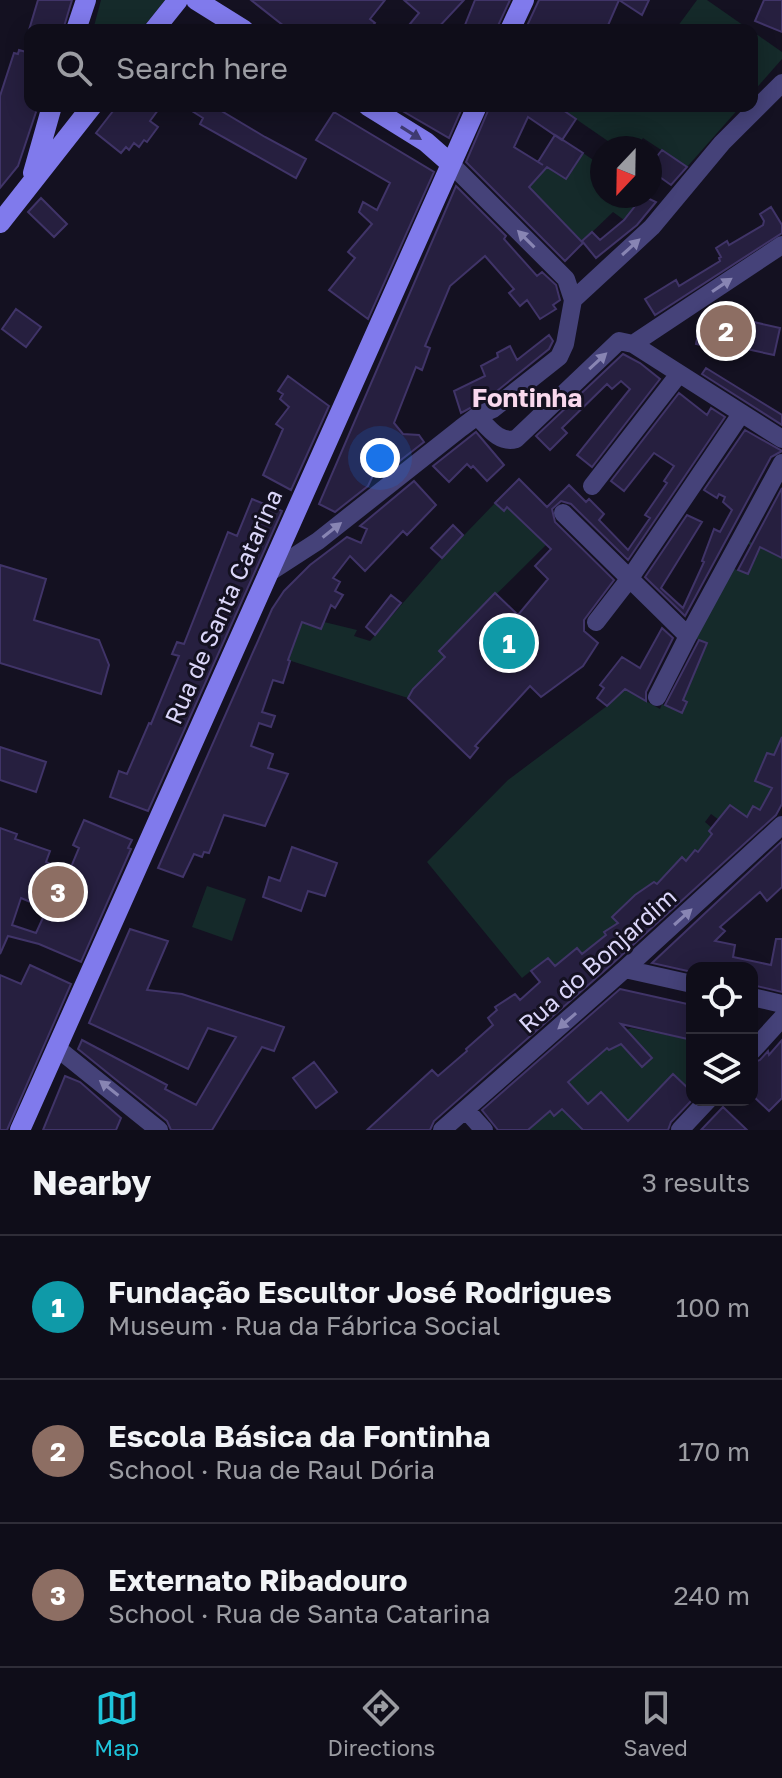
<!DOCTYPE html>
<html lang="en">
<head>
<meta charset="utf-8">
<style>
  :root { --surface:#0f0d19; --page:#1d1b26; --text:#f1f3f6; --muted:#9b9ca2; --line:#2f2d38; --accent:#1fc5dc }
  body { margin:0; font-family:"Golos Text",sans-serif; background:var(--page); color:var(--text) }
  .controls { position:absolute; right:24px; bottom:24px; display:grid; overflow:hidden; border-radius:16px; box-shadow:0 4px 20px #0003 }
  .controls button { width:72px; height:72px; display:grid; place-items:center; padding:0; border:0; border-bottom:2px solid var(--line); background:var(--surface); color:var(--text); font:40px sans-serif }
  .compass { position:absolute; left:590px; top:136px; width:72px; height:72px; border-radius:50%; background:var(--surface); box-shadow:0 4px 20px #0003; rotate:202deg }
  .you { position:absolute; left:380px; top:458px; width:28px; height:28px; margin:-20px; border:6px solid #fff; border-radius:50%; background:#1a73e8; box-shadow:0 0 0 12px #1a73e833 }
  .badge { display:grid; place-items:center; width:52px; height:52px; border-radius:50%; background:var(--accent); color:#fff; font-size:26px; font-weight:700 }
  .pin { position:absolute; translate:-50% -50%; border:4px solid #fff; box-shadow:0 2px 8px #0006 }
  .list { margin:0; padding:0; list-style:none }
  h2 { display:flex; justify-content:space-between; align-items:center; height:104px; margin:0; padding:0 32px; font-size:34px }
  h2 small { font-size:26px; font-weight:400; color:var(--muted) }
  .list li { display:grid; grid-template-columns:52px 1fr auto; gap:24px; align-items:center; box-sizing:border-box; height:144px; padding:0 32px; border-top:2px solid var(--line) }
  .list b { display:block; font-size:30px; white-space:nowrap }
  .list p { margin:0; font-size:26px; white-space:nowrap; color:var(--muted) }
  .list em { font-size:26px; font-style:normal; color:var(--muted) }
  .icon { flex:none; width:44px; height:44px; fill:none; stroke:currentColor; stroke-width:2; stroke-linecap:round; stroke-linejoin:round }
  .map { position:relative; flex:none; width:782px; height:1130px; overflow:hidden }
  .search { position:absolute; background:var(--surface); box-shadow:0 4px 20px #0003; left:24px; right:24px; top:24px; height:88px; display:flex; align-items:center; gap:20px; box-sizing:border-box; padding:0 28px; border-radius:16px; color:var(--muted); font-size:30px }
  .sheet { height:536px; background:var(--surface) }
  nav { display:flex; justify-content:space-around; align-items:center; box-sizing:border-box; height:112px; border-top:2px solid var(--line); background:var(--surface); font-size:22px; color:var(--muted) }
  nav a { display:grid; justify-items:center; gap:4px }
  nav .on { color:var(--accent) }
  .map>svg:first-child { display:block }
  .green { fill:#152a2a }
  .building { fill:#261f3f; stroke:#403468; stroke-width:2; fill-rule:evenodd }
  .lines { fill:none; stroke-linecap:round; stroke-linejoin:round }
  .street { stroke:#454279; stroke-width:18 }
  .secondary { stroke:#807aec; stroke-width:20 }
  .oneway { fill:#3f3b72 }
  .oneway2 { fill:#8885b3 }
  .labels { text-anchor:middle; stroke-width:6; stroke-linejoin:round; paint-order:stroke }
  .street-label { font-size:24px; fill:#dbd6f9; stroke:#141121 }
  .neighbourhood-label { font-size:26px; font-weight:bold; fill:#f9d8ed; stroke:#141121 }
</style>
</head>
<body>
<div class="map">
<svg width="782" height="1130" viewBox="0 0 782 1130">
  <rect width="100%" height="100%" fill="#141121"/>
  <path class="green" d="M101,0H165L141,30H93Z
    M697,0H707L750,30H675Z
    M752,31L782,52V59L752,93Z
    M557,106H741L687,167L643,138L636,148H618Z
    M583,153L602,166V196H643L624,220L613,212L587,237L589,239L584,243L529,187L547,167L566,179Z
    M495,503L503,510L507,507L546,545L439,651L445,657L413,689L408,698L288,660L297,635L295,629L300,630V622L321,629L324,622L357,630L354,636L370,641L442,558Z
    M748,541L778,556L782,555V745H778L774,755L767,753L755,780L782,793L767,797L761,806L776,815L774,818L753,806L747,817L730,805L723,823L711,814L705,822L712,828V834L698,852L695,850L686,861L681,857L660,887L654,882L636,894L612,917L618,923L605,932L607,937L582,954L577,949L555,967L547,958L522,978L427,862L508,780L607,706L625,689L660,709L662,704L683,712L687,702L683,700L707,644L692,637L732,568L748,574L759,549L746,543Z
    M207,886L246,899L232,941L192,927Z
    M631,1028L692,1040V1080L689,1089L673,1074L627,1121L572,1118L583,1130H528L550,1111L553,1115L552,1064L607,1048L610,1050L619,1043L642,1067L652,1058L626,1030Z"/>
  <path class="building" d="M38,0H72L63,30H29Z
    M251,0H385L370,19L375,23L369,30H289Z
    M404,0H464L436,30H405L419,13Z
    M475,0H510L496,30H463Z
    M539,0H649L642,15L619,0L606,30H525Z
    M764,0H782V32L755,21Z
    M19,50L30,53V106H38L18,166L0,188V96L14,53L18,54Z
    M117,106H161L150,121L158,127L147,142L144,140L139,147L134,143L129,150L126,147L121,153L96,133Z
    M184,106H213L265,137L306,159L296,178L200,124L203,118Z
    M394,106H463L449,138Z
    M490,106H557L576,119L562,140L528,117L514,147L543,165L538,162L555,135L583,153L566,179L547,167L529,187L583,243L565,261L466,162Z
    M334,112L434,172L368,319L329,290L355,258L348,252L372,224L359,212L363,202L377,210L390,183L316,140Z
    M662,150L687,167L671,185L650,170V165Z
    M456,186L506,236L504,239L537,276L542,272L556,285L560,300L553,305L556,309L540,319L527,300L520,306L509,293L514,289L485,256L450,286L425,346L430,348L422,370L416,367L394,423L403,434L419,435L424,442L379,477L375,471L368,486L335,512L319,504Z
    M643,196L656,202L637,225L596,258L582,241L592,232L600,240L624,220Z
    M41,198L67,224L54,237L28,212Z
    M771,207L782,225V233L655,315L645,299L676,280L679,286L720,261L719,258L721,257L716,248L727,241L729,245L763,225L764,221L760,214Z
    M16,309L41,327L26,347L2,329Z
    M714,313L780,328L774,355L723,344L721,349L696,344L701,320L712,322Z
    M549,335L553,341L549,349L487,399L461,413L454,391L485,376L481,366L498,357L497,353L510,346L517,360Z
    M623,354L640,363L660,379L592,467L577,455L630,389L621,381L612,389L607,384L562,428L567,433L550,450L536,436Z
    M706,368L782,415V425L702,374Z
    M288,376L329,406L291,490L263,475L283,429L276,424L289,407L280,399L283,394L278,391Z
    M679,393L707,415L711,408L725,417L628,560L571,504L561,501L552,509L555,522L614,580L584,620V631L598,643L583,666L541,697L530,686L475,746L478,748L470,758L408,698L413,689L445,657L439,651L495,593L518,615L548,579L535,566L551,549L507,507L504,511L495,503L519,479L547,507L569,485L586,502L589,499L604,514L599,520L628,550L650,518L645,515L667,483L664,481L674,466L654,453L624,491L611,481Z
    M745,430L782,451L771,457L685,616L645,577L687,515L702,522L661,588L683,608L704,562L702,561L714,529L720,532L732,510L723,502L725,497L719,494L717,498L704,490Z
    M476,432L504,465L487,481L473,466L471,468L467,464L449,482L433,466Z
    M414,481L436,505L407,535L403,531L365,571L350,556L333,578L340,582L335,591L343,595L335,608L331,605L321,629L302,622L288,660L290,661L283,683L273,680L262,712L275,716L271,727L259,723L251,746L273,754L268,768L288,774L265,826L224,815L209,853L204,852L202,857L194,854L183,877L158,868L272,609L284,591L310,565L347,537L361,543L367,529L360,526Z
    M782,488V558L760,547L748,574L738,570Z
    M252,499L282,511L148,811L110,797L119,771L127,774L149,723L151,724L179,656L172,654L177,642L184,644L228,532L237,536Z
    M453,525L463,535L442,558L431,548Z
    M0,565L46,579L34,620L99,640L109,665L101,694L0,663Z
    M391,595L401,603L375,635L366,627Z
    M662,628L673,638L646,692V701L625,689L607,706L597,698L604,688L600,685L622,657L640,668Z
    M699,640L707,643L683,700L687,702L682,713L665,705Z
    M782,737V804L776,815L611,965L434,1121L430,1130H367L432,1070L438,1076L467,1051L466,1049L493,1025L488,1018L497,1010L495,1007L515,994L520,1000L540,982L531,971L548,958L555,966L577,948L582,954L606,935L604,932L618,923L612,917L635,895L654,882L657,884L682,857L686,861L695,850L698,852L712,834L709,831L730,805L747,817L753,806L760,810L772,788L755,781L767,753L774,755Z
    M0,747L46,762L36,792L0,780Z
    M84,820L132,840L128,848L131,849L81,962L39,944L8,936L0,954V828L17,834L15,839L50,851L46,862L69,872L79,848L73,845ZM21,898L47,909L36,933L12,925Z
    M782,841V887L767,901L760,892L720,927L725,931L715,941L735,945L733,957L771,965L776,939H782V992L752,985V968H692V972L652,963Z
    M292,847L337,863L325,896L308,891L301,911L263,897L269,877L280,881Z
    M130,929L168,941L147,990L182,994L284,1027L274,1051L262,1047L212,1130H171L167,1121L78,1049L82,1040L167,1085L165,1089L196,1105L236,1037L208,1028L188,1069L89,1023Z
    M30,965L71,984L7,1130H0V975L21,984Z
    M620,989L692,1005V1040L621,1024L652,1058L642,1067L621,1044L609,1050L607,1048L568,1082L588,1104L601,1092L628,1121L673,1074L692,1092V1100L671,1122L668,1130H583L562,1109L554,1116L550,1111L528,1130H498L482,1110Z
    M782,1040V1098L769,1111L752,1095V1063L760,1060L768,1051L769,1055Z
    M314,1062L337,1092L316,1108L293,1078Z
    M65,1076L80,1082L121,1118L116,1130H43Z
    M723,1107L747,1130H701Z"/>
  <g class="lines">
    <path class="street" d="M451,164L566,279L573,300
      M573,300L652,227L722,143L782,83
      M633,344L782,245
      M477,416C488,427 499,444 516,439L619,341L633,344L782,439
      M592,486L679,374
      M563,513L688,636
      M267,574L318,541L461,428L477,416L493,409L559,357L565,344L573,300
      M596,622L630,578L741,414
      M657,697L688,636L782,463
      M625,969L692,984
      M752,997L782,1004
      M57,1048L159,1130
      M752,1051L782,1018
      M466,1110L484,1130
      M442,1130L625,969L782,825
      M680,1130L708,1100"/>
    <path class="secondary" d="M196,0L244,30
      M76,30L86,0
      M154,30L178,0
      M510,30L524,0
      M368,106L426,142L451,164
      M33,173L52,106
      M0,223L92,106
      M20,1130L477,106"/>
  </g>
  <defs><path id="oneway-solid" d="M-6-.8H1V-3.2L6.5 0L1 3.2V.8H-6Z" transform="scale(2)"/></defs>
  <use class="oneway" href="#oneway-solid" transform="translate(411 133) rotate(32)"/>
  <g class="oneway2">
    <use href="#oneway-solid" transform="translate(526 239) rotate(-135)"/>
    <use href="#oneway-solid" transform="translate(631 247) rotate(-42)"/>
    <use href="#oneway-solid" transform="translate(722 285) rotate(-34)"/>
    <use href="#oneway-solid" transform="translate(598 361) rotate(-43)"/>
    <use href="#oneway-solid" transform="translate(332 530) rotate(-38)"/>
    <use href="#oneway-solid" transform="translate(683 917) rotate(-42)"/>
    <use href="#oneway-solid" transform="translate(567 1021) rotate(139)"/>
    <use href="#oneway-solid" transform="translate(109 1088) rotate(-142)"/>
  </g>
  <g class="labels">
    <g class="street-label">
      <text transform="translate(224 607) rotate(-66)" y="8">Rua de Santa Catarina</text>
      <text transform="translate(598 961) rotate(-42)" y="8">Rua do Bonjardim</text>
    </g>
    <g class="neighbourhood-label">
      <text x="527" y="407">Fontinha</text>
    </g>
  </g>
</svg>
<div class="controls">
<button><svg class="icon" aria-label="locate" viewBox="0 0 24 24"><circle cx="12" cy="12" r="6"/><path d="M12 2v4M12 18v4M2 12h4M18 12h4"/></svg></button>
<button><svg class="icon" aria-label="layers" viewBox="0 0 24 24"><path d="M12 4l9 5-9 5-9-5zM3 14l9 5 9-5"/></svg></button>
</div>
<svg class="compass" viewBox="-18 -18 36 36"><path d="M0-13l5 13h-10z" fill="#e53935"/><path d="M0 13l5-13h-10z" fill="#9b9ca2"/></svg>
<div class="you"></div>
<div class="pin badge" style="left:509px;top:643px;background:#0f9aa8">1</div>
<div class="pin badge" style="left:726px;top:331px;background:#8d6e63">2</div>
<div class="pin badge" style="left:58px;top:892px;background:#8d6e63">3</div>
<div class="search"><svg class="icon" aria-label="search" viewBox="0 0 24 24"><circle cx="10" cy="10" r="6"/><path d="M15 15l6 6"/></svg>Search here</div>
</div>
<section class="sheet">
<h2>Nearby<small>3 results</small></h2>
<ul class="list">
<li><span class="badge" style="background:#0f9aa8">1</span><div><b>Fundação Escultor José Rodrigues</b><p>Museum · Rua da Fábrica Social</p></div><em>100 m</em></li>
<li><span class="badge" style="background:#8d6e63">2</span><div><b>Escola Básica da Fontinha</b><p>School · Rua de Raul Dória</p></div><em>170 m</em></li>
<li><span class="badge" style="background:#8d6e63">3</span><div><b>Externato Ribadouro</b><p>School · Rua de Santa Catarina</p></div><em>240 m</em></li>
</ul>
</section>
<nav>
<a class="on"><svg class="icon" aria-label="map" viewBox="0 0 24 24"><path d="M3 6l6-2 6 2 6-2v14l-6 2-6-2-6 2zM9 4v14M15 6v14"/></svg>Map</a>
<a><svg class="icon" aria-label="directions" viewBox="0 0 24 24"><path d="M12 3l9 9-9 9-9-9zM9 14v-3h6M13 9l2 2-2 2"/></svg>Directions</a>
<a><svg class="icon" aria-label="saved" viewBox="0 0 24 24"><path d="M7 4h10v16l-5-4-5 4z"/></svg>Saved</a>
</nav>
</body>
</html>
